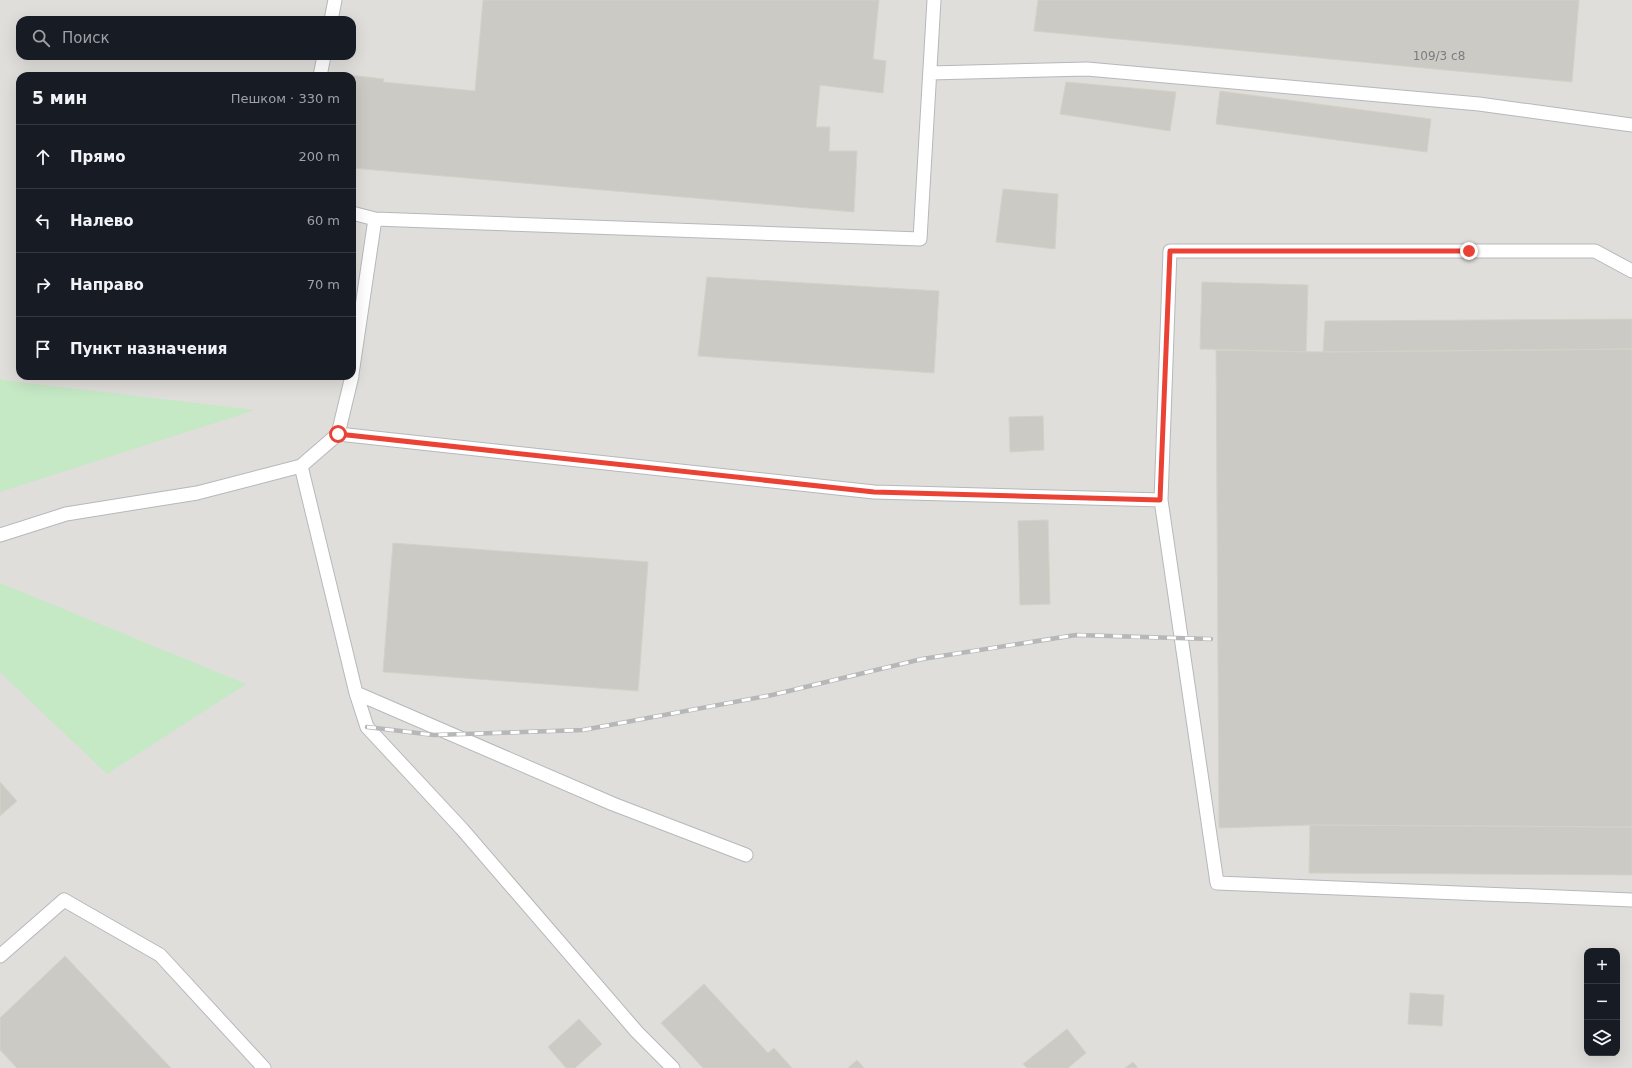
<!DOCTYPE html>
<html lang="ru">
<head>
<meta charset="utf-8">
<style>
  :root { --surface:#171b24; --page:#242831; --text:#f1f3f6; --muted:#9ea1a6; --line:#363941 }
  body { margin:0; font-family:"DejaVu Sans",sans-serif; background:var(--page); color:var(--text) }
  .controls { position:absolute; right:12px; bottom:12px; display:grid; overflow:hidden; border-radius:8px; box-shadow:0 4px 16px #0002 }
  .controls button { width:36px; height:36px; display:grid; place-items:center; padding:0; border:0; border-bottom:1px solid var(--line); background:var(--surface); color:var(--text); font:20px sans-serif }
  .stop { position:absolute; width:12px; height:12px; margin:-9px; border:3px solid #ea4335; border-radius:50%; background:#fff }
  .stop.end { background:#ea4335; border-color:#fff; box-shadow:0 1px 4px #0008 }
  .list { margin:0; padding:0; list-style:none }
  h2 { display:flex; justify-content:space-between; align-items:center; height:52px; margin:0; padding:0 16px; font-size:17px }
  h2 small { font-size:13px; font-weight:400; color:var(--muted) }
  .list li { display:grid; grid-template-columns:26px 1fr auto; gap:12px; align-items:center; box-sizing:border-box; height:64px; padding:0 16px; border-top:1px solid var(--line) }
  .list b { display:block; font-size:15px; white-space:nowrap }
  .list em { font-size:13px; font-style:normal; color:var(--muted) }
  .icon { flex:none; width:22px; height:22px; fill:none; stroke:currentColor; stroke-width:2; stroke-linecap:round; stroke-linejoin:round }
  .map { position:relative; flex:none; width:1632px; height:1068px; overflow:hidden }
  .search { position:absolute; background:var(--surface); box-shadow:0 4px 16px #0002; left:16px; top:16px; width:340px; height:44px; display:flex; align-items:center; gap:10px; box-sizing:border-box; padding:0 14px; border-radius:12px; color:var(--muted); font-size:15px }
  .panel { position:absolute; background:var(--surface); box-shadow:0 4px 16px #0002; left:16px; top:72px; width:340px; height:308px; border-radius:12px }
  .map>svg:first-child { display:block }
  .industrial { fill:#e0deda; fill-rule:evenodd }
  .green { fill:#c5e8c5 }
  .building { fill:#cccac5; stroke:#d6d1c6 }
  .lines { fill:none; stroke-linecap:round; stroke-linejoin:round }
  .service-casing { stroke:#b5b8bc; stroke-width:15 }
  .service { stroke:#fff; stroke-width:13 }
  .rail-casing { stroke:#b6b7b8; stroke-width:4.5 }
  .rail { stroke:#fff; stroke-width:3; stroke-dasharray:9; stroke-linecap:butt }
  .route { stroke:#ea4335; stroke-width:5 }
  .labels { text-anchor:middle; stroke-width:3; stroke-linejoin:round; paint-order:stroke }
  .number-label { font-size:12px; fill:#7a7d7f }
</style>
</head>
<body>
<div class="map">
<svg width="1632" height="1068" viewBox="0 0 1632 1068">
  <rect width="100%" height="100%" fill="#f1efe8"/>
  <path class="industrial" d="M0,0H1632V1068H0ZM20,20H352V56H20ZM20,76H352V376H20ZM1587,951H1617V1053H1587Z"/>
  <path class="green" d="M0,379L10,381L255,410L0,492Z
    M0,583L246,684L107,774L0,672Z"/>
  <path class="building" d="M483,0H879L873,59L886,61L883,93L820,85L816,127H830L829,151H857L854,212L352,168V76H331V73L384,79L383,82L475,91Z
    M1038,0H1579L1572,82L1034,31Z
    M1066,82L1176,92L1170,131L1060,114Z
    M1220,91L1431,119L1427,152L1216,124Z
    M1003,189L1058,194L1055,249L996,242Z
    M707,277L939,291L934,373L698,356Z
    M1202,282L1308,285L1306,352L1200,349Z
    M1632,319V349L1323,352L1325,321Z
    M1632,349V827L1310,825L1219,828L1216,350L1323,352Z
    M1043,416L1044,450L1010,452L1009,417Z
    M1048,520L1050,604L1020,605L1018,521Z
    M393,543L648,562L638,691L383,672Z
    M0,782L17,801L0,816Z
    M1310,825L1632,827V875L1309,873Z
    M65,956L171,1068H17L0,1050V1018Z
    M704,984L768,1053L774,1048L792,1068H703L661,1023Z
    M1410,993L1444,995L1442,1026L1408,1024Z
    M579,1019L602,1044L575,1068H566L548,1047Z
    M1067,1029L1086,1053L1068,1068H1027L1023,1064Z
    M857,1060L864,1068H848Z
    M1133,1062L1138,1068H1125Z"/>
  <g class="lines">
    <g class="service-casing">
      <path id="service" d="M331,20L335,0
        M930,73L1087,69L1479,104L1632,125
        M320,76L324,56
        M352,213L375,219L920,239L934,0
        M352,374L375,219
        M338,434L874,492L1161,500L1217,883L1632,900
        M301,466L356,693L367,727L462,829L637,1032L673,1068
        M1161,500L1170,251H1595L1632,271
        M0,535L66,514L197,493L301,466L338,434L352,376
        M356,693L613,804L746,855
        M0,956L64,900L160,955L264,1068"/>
    </g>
    <use href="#service" class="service"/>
    <g class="rail-casing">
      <path id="rail" d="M367,727L434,735L583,730L772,695L922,659L1076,635L1211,639"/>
    </g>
    <use href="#rail" class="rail"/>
  </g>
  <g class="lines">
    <path class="route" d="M338,434L874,492L1160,500L1170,251H1469"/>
  </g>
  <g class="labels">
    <g class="number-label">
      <text x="1439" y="60">109/3 с8</text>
    </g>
  </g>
</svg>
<div class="controls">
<button>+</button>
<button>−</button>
<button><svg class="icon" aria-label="layers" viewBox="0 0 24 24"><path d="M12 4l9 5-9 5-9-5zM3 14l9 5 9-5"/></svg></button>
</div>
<div class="stop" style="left:338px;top:434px"></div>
<div class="stop end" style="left:1469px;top:251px"></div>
<div class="search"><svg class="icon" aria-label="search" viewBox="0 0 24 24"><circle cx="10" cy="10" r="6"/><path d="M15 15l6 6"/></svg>Поиск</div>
<section class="panel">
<h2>5 мин<small>Пешком · 330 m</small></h2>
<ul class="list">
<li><svg class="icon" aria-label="ahead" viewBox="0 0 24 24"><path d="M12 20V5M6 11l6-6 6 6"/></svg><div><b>Прямо</b></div><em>200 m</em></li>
<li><svg class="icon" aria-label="left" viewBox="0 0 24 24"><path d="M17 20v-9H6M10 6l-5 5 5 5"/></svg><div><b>Налево</b></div><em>60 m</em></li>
<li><svg class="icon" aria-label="right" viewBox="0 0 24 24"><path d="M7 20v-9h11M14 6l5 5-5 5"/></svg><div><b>Направо</b></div><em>70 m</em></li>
<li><svg class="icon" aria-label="arrive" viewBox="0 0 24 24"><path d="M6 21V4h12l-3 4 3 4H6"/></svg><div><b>Пункт назначения</b></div></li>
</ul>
</section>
</div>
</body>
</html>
